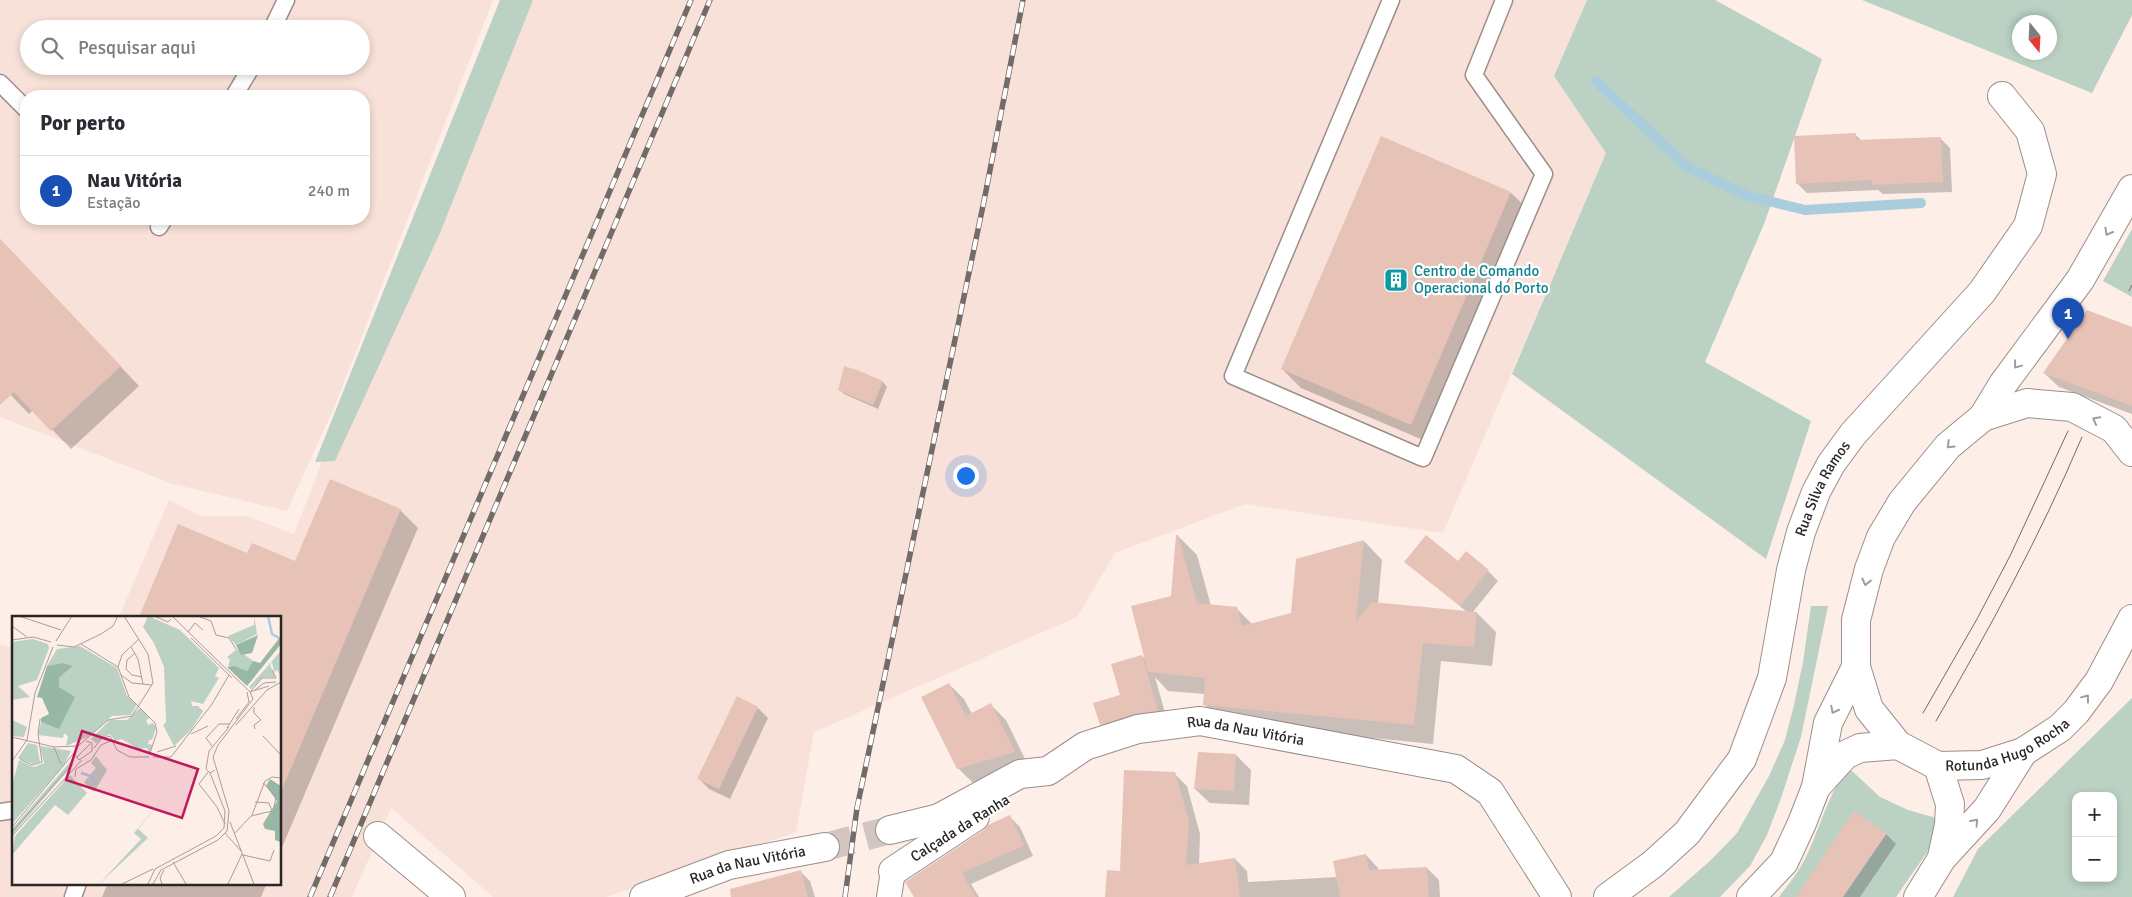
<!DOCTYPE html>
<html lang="pt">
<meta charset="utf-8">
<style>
:root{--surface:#fff;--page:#f7f7f7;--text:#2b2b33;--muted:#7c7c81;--line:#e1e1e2;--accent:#b45309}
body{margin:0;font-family:Signika,sans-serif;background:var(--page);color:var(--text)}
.controls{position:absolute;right:15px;bottom:15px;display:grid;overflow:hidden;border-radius:10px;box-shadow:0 2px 8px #0003}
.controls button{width:45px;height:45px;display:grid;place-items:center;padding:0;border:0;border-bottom:1px solid var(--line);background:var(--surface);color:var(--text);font:25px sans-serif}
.compass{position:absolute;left:2012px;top:15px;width:45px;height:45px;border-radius:50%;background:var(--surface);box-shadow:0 2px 8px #0003;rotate:162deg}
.you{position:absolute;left:965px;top:475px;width:18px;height:18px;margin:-12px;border:4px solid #fff;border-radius:50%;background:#1a73e8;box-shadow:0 0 0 8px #1a73e833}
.badge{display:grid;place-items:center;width:32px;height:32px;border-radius:50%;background:var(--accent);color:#fff;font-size:16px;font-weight:700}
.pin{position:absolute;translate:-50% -41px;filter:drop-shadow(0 1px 2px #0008)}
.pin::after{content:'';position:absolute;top:26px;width:18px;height:15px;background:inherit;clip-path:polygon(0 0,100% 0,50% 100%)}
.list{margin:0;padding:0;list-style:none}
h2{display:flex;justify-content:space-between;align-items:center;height:65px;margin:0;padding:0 20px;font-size:21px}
h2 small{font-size:16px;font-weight:400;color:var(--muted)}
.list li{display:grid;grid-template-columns:32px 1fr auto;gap:15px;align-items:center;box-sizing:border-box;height:70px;padding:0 20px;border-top:1px solid var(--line)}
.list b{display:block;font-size:19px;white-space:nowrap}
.list p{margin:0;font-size:16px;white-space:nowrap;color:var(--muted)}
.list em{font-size:16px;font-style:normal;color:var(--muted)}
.icon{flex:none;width:28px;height:28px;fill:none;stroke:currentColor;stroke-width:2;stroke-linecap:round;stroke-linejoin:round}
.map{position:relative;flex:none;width:2132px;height:897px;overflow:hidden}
.search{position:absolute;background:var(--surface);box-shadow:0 2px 8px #0003;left:20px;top:20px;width:350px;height:55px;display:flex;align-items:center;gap:12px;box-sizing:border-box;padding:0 18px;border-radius:28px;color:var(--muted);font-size:19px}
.panel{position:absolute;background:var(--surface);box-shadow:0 2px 8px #0003;left:20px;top:90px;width:350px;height:135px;border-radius:20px}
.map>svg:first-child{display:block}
.built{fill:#f8e1d8;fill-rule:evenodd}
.green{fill:#bbd1c4;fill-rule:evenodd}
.shadow{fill:#0003}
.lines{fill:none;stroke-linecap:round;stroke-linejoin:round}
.stream{stroke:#a9cddd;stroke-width:10}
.building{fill:#e6c3b6}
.minor-tunnel{stroke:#d3c6c1;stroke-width:28;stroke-dasharray:28 14;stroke-linecap:butt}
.service-casing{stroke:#9c8e8a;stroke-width:19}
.pedestrian-casing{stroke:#9c8e8a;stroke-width:26}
.minor-casing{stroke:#9c8e8a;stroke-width:30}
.service{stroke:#fff;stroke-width:16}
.pedestrian{stroke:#fff;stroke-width:24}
.minor{stroke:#fff;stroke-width:28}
.tram{stroke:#746b67;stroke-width:1}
.rail-casing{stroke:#746b67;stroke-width:5.5}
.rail{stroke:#fff;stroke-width:4;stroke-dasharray:11;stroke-linecap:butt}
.oneway{stroke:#a09d9c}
.labels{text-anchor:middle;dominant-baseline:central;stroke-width:4.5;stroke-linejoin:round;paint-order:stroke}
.culture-label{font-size:15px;fill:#0d838f;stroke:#fff;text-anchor:start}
.street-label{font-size:15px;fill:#2b2523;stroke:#fff}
.inset-river{fill:none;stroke:#a9cddd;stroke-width:2.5}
.inset-road{fill:none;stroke:#a99e99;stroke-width:1}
.view{fill:#c2185b;fill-opacity:0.15;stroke:#c2185b;stroke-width:2.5}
.inset-edge{fill:none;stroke:#2b2523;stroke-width:2.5}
</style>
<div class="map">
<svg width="2132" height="897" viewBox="0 0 2132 897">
<rect width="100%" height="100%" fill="#fdeee8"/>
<!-- built -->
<path class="built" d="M0,0H493L333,410L287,511L173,484L0,417ZM29,29H361V66H29ZM26,96H364V219H26Z
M501,0H1587L1554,76L1606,153L1443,533L1245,504L1115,553L1077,617L814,732L796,832L606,897H493L391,808L352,897H0V644L14,648V883H280V617H119L169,500L201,516H247L294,534Z"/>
<!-- green -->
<path class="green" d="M500,0H533L440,233L335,461L315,462Z
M1587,0H1715L1822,59L1764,224L1705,362L1811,421L1766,559L1512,374L1606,153L1554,76Z
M1862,0H2132V15L2092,93ZM2050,22V52H2020V22Z
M2132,229V297L2103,281Z
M1811,606H1828L1801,737L1780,801L1767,835L1750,866L1720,897H1669L1711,860L1737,833L1769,776L1785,740L1794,705L1803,662Z
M2132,698V897H1953L1978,849ZM2076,796H2113V878H2076Z
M1846,770H1851L1880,797L1908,810L1940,819L1934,842L1896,897H1779C1789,884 1800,870 1807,855C1820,827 1828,796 1846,770Z"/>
<!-- shadow -->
<path class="shadow" d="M1855,134L1862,141L1940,138L1950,148L1952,192L1883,194L1878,190L1807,193L1797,183Z
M1382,138L1511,193L1530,211L1430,443L1301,388L1282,369Z
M0,239L139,386L71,449L33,410L29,414L0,384Z
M2132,328V414L2059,387L2044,373Z
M857,371L883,382L887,387L878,409L844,394L839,389Z
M400,510L418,528L280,852V617H140L248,555L295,563Z
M1178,536L1197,555L1211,606L1236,608L1253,625L1292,614L1364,541L1382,560L1378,604L1467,612L1406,562L1459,563L1488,571L1498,581L1472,613H1477L1496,632L1492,666L1441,661L1433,744L1223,723L1204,704L1205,694L1168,691L1155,677L1167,720L1111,734L1101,724L1121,696L1142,656L1147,661L1172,597Z
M949,684L964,699L972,714L991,705L1006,720L1029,767L973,783L958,768Z
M758,708L768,718L730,799L709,789L699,779Z
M1236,755L1251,770L1249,805L1210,803L1195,789Z
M1175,774L1187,786L1200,834L1199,864L1235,859L1247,871L1248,882L1337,877L1366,855L1378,868V871L1427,868L1439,880L1440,897H1106Z
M1010,817L1020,827L1033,856L971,884L979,897H916Z
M1886,834L1896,844L1860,897H1798Z
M800,871L810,881L815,897H757Z
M108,883H267L261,897H102Z"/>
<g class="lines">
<!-- stream -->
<path class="stream" d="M1596,81L1687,167L1748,196L1805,210L1921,203"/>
</g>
<!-- building -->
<path class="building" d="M1856,133V140L1941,137L1943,182L1872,185V180L1796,184L1794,136Z
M1381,136L1511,192L1411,425L1281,369Z
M0,239L121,366L51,431L14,392L0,405Z
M2087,310L2132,327V406L2043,373Z
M844,366L857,370L883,381L873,405L838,390Z
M330,479L401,509L280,794V617H139L178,524L247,553L252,543L295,561Z
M1176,535H1178L1197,603L1237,607L1242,626L1291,613L1296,559L1364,540L1356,621L1372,602L1477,612L1474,647L1423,643L1414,725L1203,705L1205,678L1148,672L1131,606L1171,596Z
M1426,535L1458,561L1466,551L1489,570L1460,606L1404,562Z
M1142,655L1158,711L1133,714L1100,725L1093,703L1120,695L1111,664Z
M949,683L966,716L991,703L1015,752L957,769L921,697Z
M737,696L758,707L719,789L697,779Z
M1198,752L1236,754L1234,791L1194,789Z
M1124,770L1175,772L1189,821L1186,865L1235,858L1240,897H1105L1107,870L1120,871Z
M1854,811L1887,833L1843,897H1796Z
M1010,815L1024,846L962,873L976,897H914L905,882L984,830L988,825Z
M1366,854L1369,870L1427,867L1429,897H1340L1333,861Z
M801,870L808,897H731L730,889Z"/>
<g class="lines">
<!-- minor-tunnel -->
<path class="minor-tunnel" d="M825,847L890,830"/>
<!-- service casing -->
<g class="service-casing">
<path id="service" d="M1391,0L1233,376L1423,458L1544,174L1474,75L1504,0
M272,29L286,0
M0,83L26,109
M234,96L252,66
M159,227L164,219
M0,812L14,810
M73,897L78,883"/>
</g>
<!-- pedestrian casing -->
<g class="pedestrian-casing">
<path id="pedestrian" d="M889,897L893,871"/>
</g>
<!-- minor casing -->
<g class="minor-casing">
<g id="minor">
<path d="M1983,417L2003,384L2080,280L2132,189"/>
<path id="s1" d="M2132,452L2114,429L2072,407L2027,403L1983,417L1948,446L1902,502L1881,537L1869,569L1856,620V667L1869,709L1898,745L1938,766L1982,765L2023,752L2060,728L2076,712L2099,681L2132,619"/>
<path d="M1938,766L1950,804L1949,825L1942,857"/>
<path d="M1816,787L1845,755L1860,748L1898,745"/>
<path id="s2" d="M890,830L939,818L1020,774L1048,771L1085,746L1138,729L1200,721L1456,769L1490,792L1557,897"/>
<path d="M378,836L451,897"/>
<path d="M893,871L975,817"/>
<path id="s3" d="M644,897L729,865L825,847"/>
<path id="s4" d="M1608,897L1653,864L1687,833L1742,759L1772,678L1791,570L1801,532L1816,492L1831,464L1853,434L1982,292L2028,226L2042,174L2030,131L2002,96"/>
<path d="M1751,897L1784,862L1802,823L1816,787L1828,723L1856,667"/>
<path d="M1918,897L1942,858L1987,809L2023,752"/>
</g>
</g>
<!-- service -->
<use href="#service" class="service"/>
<!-- pedestrian -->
<use href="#pedestrian" class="pedestrian"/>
<!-- minor -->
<use href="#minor" class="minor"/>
<!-- tram -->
<path class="tram" d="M2129,291L2132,285
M1923,713L1977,619L2010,556L2068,431
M1936,721C1990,628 2040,536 2082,437"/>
<!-- rail casing -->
<g class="rail-casing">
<path id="rail" d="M310,897L691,0
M330,897L710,0
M845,897L857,808L984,201L1023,0"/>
</g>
<!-- rail -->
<use href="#rail" class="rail"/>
</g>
<!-- one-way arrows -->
<defs><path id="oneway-chevron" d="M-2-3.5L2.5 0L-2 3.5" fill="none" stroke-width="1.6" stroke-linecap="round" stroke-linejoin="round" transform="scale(1.25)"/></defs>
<g class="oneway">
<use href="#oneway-chevron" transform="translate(2108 232) rotate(120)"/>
<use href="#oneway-chevron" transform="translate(2017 365) rotate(127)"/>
<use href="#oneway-chevron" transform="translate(2096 420) rotate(-152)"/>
<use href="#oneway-chevron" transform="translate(1950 445) rotate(136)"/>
<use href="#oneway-chevron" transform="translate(1866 582) rotate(104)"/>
<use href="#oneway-chevron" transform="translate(2086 698) rotate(-53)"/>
<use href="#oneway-chevron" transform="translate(1834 710) rotate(117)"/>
<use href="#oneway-chevron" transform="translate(1975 822) rotate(-48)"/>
</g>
<!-- icons -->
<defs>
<g id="building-square" transform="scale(1.25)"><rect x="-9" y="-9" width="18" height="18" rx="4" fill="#0f9aa8" stroke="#fff"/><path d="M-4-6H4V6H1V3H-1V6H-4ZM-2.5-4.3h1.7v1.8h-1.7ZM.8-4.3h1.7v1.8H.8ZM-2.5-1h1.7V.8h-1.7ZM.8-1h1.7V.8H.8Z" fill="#fff"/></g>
</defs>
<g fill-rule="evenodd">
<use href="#building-square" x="1396" y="280"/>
</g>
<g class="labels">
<!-- culture labels -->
<g class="culture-label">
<text x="1414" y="271">Centro de Comando<tspan x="1414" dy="17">Operacional do Porto</tspan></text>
</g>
<!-- street labels -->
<g class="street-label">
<text stroke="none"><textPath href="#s4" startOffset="478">Rua Silva Ramos</textPath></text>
<text stroke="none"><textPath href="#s2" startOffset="380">Rua da Nau Vitória</textPath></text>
<text stroke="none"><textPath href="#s1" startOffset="670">Rotunda Hugo Rocha</textPath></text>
<text transform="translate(960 828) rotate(-32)">Calçada da Ranha</text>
<text stroke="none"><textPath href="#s3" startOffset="109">Rua da Nau Vitória</textPath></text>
</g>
</g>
<!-- overview -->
<g transform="translate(12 616)">
<rect width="269" height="269" fill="#fdeee8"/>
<path d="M136,0L168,14L207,52L203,60L207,62L191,88L179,85L180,90H186L191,95L179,114L162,130L151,109L154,106L152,51L142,27L131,11ZM242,0L245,18L224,29L216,20L242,9ZM21,23L36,28L37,32L25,64L6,70L18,81L0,84V26ZM68,30L105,52L115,80L125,88L119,99L100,100L78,120L54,130L56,120L52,117L51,122L26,119L29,106L47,112V62L60,51L50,47L35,50L45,33ZM225,33L241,45L235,55L216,50L218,44L215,41ZM269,35V60L265,54L262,56L260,46L258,49L263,61H251L239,73L237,71ZM128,92L138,102L134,104L136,109L141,107L144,112L140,124H137L136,128L141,129L137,138L135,132L127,133L109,123L103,125L98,118L84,127L79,123L98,104H115ZM0,104L15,111L12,121L0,120ZM16,127L25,129L28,146L21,148L6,142ZM28,130L59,135L52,149L0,208V169L7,144L22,151L32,147ZM84,140L95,154L82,176L72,166L84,152L79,147ZM58,146L61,149L0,219V213ZM58,159L75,177L56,199L43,189L0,239L3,220ZM161,171L126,213L136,222L87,268L129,223L122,217Z" fill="#bbd1c4"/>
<path d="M246,19L240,37L229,39L224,29ZM269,20V28L235,70L215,51L222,50L235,55L241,45L248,47ZM50,47L61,50L47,62V71L63,81L47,113L29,106V102L37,98L30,82L25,81L35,50ZM258,163L269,170V241L268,226L263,224V215L253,213L251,208L265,185L254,170Z" fill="#97b8a5"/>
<path class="inset-river" d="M256,0L260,18L267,22M69,157L79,160L85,169"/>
<path class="inset-road" d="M7,0L49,14M142,0L156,6L159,3M186,0L199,5L204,19L217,22L224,33M0,10L15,21M176,16L183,7L191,14M179,22L220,62M0,24L21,21L39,26M44,25L60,0M69,28L106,51L117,81L143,107L145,116L138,137M45,29L62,31L89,18L101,10L106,0M119,31L126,43L131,68M123,37L115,44L114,53L120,59L130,61M106,51L110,39L127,23M109,59L120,67L140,69M243,74L252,67L264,66M239,75L250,62H264L260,54M238,76L257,70M242,91V97L249,104L242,109L243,113M224,103L237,86L235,76M224,109L255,74L269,66M215,112L227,93M179,118L196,110M251,120L269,139M0,121L42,131L65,130M74,125L80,127V135L67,144L62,138L66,130L96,104L120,100L141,67L136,38L112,0M200,130L194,122L207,108H217M42,131L49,148M82,132L89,123L98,120L105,134L118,141H137M145,136L164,130M65,141L78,128M141,141H159M159,141L200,88L217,59M8,143L20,149L30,146L26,118L28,103M0,145L15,124L23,77L41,31M203,154L198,157L194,153L197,135L217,111M196,156L187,168L205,191L213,208M63,161L64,153L79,144L89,129L101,124M251,167L264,180L262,192M240,199L253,165L260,161L269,162M218,206L242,268M0,211L62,137M0,216L60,148M213,217L229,235M222,218L239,200L260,195L257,187L243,186M0,220L70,144M231,239L258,245L262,234M161,246L174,268M110,268L141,253M136,268L143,253L204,220L212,212L213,195L198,157M141,268L149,254L206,224L215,215L217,195L201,141L206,129L241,83L238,76L160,0M150,268L148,262L152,254M216,268L230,238"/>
<path class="view" d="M70,115L186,153L170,202L54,164Z"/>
<rect width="269" height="269" class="inset-edge"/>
</g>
</svg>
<div class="controls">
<button>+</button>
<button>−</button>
</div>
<svg class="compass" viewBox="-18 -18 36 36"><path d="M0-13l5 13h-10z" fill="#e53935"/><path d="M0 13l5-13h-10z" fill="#7c7c81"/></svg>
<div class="you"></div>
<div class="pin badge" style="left:2068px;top:339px;background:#1a4fb4">1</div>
<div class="search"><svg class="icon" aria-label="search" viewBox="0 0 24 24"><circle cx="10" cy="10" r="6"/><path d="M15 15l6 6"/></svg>Pesquisar aqui</div>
<section class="panel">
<h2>Por perto<small></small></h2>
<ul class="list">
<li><span class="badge" style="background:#1a4fb4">1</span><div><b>Nau Vitória</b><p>Estação</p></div><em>240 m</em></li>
</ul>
</section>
</div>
